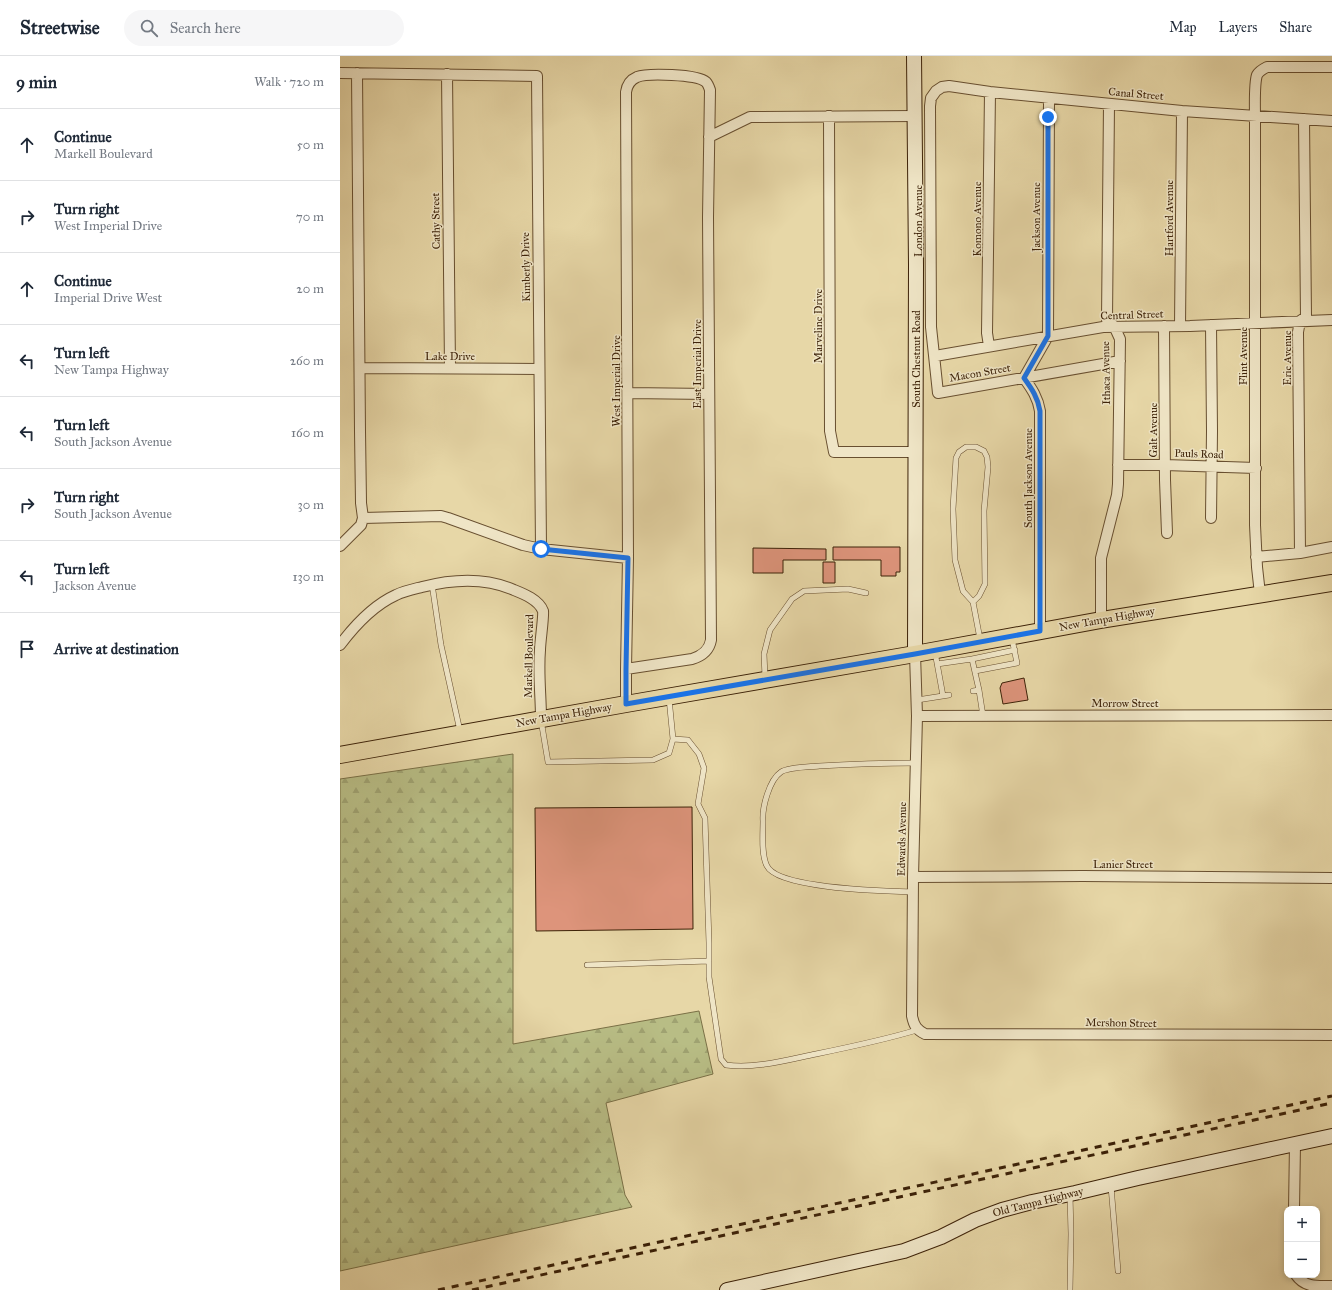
<!DOCTYPE html>
<meta charset="utf-8">
<style>
:root{--surface:#fff;--page:#f6f6f7;--text:#1f2937;--muted:#747a83;--line:#e0e1e3}
body{margin:0;font-family:"IM FELL Great Primer",serif;background:var(--page);color:var(--text)}
.controls{position:absolute;right:12px;bottom:12px;display:grid;overflow:hidden;border-radius:8px;box-shadow:0 2px 6px #0003}
.controls button{width:36px;height:36px;display:grid;place-items:center;padding:0;border:0;border-bottom:1px solid var(--line);background:var(--surface);color:var(--text);font:20px sans-serif}
.stop{position:absolute;width:12px;height:12px;margin:-9px;border:3px solid #1a73e8;border-radius:50%;background:#fff}
.stop.end{background:#1a73e8;border-color:#fff;box-shadow:0 1px 4px #0008}
.list{margin:0;padding:0;list-style:none}
h2{display:flex;justify-content:space-between;align-items:center;height:52px;margin:0;padding:0 16px;font-size:17px}
h2 small{font-size:13px;font-weight:400;color:var(--muted)}
.list li{display:grid;grid-template-columns:26px 1fr auto;gap:12px;align-items:center;box-sizing:border-box;height:72px;padding:0 16px;border-top:1px solid var(--line)}
.list b{display:block;font-size:15px;white-space:nowrap}
.list p{margin:0;font-size:13px;white-space:nowrap;color:var(--muted)}
.list em{font-size:13px;font-style:normal;color:var(--muted)}
.icon{flex:none;width:22px;height:22px;fill:none;stroke:currentColor;stroke-width:2;stroke-linecap:round;stroke-linejoin:round}
.map{position:relative;flex:none;width:992px;height:1234px;overflow:hidden}
header{display:flex;align-items:center;gap:24px;box-sizing:border-box;height:56px;padding:0 20px;background:var(--surface);border-bottom:1px solid var(--line)}
header strong{font-size:19px}
nav{display:flex;gap:22px;margin-inline-start:auto;font-size:14px}
.search{width:280px;height:36px;background:var(--page);display:flex;align-items:center;gap:10px;box-sizing:border-box;padding:0 14px;border-radius:22px;color:var(--muted);font-size:15px}
main{display:flex}
aside{flex:1;background:var(--surface)}
.map>svg:first-child{display:block}
.forest{fill:url(#forest-firs);stroke:#7a7046}
.building{fill:#dd947b;stroke:#3d2208}
.lines{fill:none;stroke-linecap:round;stroke-linejoin:round}
.lane-casing{stroke:#684f30;stroke-width:6}
.street-casing{stroke:#684f30;stroke-width:12}
.secondary-casing{stroke:#3d2208;stroke-width:16}
.primary-casing{stroke:#3d2208;stroke-width:18}
.lane{stroke:#efe5c6;stroke-width:5}
.street{stroke:#efe5c6;stroke-width:10}
.secondary{stroke:#efe5c6;stroke-width:14}
.primary{stroke:#e7d7a7;stroke-width:16}
.rail{stroke:#3d2208;stroke-width:3;stroke-dasharray:7 7;stroke-linecap:butt}
.route{stroke:#1a73e8;stroke-width:5}
.labels{text-anchor:middle;dominant-baseline:central;stroke-width:3;stroke-linejoin:round;paint-order:stroke}
.street-label{font-size:11px;fill:#3d2208;stroke:#efe5c6}
</style>
<header>
<strong>Streetwise</strong>
<div class="search"><svg class="icon" aria-label="search" viewBox="0 0 24 24"><circle cx="10" cy="10" r="6"/><path d="M15 15l6 6"/></svg>Search here</div>
<nav><a>Map</a><a>Layers</a><a>Share</a></nav>
</header>
<main>
<aside>
<h2>9 min<small>Walk · 720 m</small></h2>
<ul class="list">
<li><svg class="icon" aria-label="ahead" viewBox="0 0 24 24"><path d="M12 20V5M6 11l6-6 6 6"/></svg><div><b>Continue</b><p>Markell Boulevard</p></div><em>50 m</em></li>
<li><svg class="icon" aria-label="right" viewBox="0 0 24 24"><path d="M7 20v-9h11M14 6l5 5-5 5"/></svg><div><b>Turn right</b><p>West Imperial Drive</p></div><em>70 m</em></li>
<li><svg class="icon" aria-label="ahead" viewBox="0 0 24 24"><path d="M12 20V5M6 11l6-6 6 6"/></svg><div><b>Continue</b><p>Imperial Drive West</p></div><em>20 m</em></li>
<li><svg class="icon" aria-label="left" viewBox="0 0 24 24"><path d="M17 20v-9H6M10 6l-5 5 5 5"/></svg><div><b>Turn left</b><p>New Tampa Highway</p></div><em>260 m</em></li>
<li><svg class="icon" aria-label="left" viewBox="0 0 24 24"><path d="M17 20v-9H6M10 6l-5 5 5 5"/></svg><div><b>Turn left</b><p>South Jackson Avenue</p></div><em>160 m</em></li>
<li><svg class="icon" aria-label="right" viewBox="0 0 24 24"><path d="M7 20v-9h11M14 6l5 5-5 5"/></svg><div><b>Turn right</b><p>South Jackson Avenue</p></div><em>30 m</em></li>
<li><svg class="icon" aria-label="left" viewBox="0 0 24 24"><path d="M17 20v-9H6M10 6l-5 5 5 5"/></svg><div><b>Turn left</b><p>Jackson Avenue</p></div><em>130 m</em></li>
<li><svg class="icon" aria-label="arrive" viewBox="0 0 24 24"><path d="M6 21V4h12l-3 4 3 4H6"/></svg><div><b>Arrive at destination</b></div></li>
</ul>
</aside>
<div class="map">
<svg width="992" height="1234" viewBox="0 0 992 1234">
<defs>
<pattern id="forest-firs" width="22" height="20" patternUnits="userSpaceOnUse"><rect width="22" height="20" fill="#b8bd85"/><path d="M5 1l3.5 6h-7zM16 11l3.5 6h-7z" fill="#9fa271"/></pattern>
</defs>
<rect width="100%" height="100%" fill="#e7d7a7"/>
<filter id="stains"><feTurbulence type="fractalNoise" baseFrequency=".005" numOctaves="4"/><feColorMatrix values="0 0 0 0 .2 0 0 0 0 .09 0 0 0 0 .02 0 0 0 .5 -.17"/></filter>
<radialGradient id="worn" r=".72"><stop offset=".6" stop-color="#630" stop-opacity="0"/><stop offset="1" stop-color="#630" stop-opacity=".3"/></radialGradient>
<!-- forest -->
<path class="forest" d="M173,698V988L359,955L373,1018L266,1047L285,1139L292,1151L0,1215V723Z"/>
<!-- building -->
<path class="building" d="M493,491H560V516H556V520H541V504H493Z
M413,492L486,493V504H443V517H413Z
M483,506H495V527H483Z
M684,622L688,644L663,648L660,632L662,627Z
M352,751L353,873L196,875L195,752Z"/>
<g class="lines">
<!-- lane casing -->
<g class="lane-casing">
<path id="lane" d="M92,528L101,589L120,675
M633,546L639,540L645,528L644,455L648,411L647,401L644,395L636,391H626L619,396L616,402L613,453L615,504L623,535L633,546L640,583
M595,596L603,640
M632,603L675,594
M597,608L632,603L639,634
M635,615L677,607L672,583
M425,621L424,598L430,574L452,543L464,535L508,533L526,537
M633,635L639,634L643,660
M577,644L609,639
M201,664L208,706L313,704L329,697L333,683L329,642
M333,683L348,684L359,698L364,712L358,748L365,762L369,887V921L381,1003L386,1009C415,1013 447,1004 476,998C510,991 544,984 577,974
M573,836C547,835 438,833 427,810C421,799 423,778 423,765C422,752 429,724 441,716C449,711 470,711 479,710C512,708 544,707 576,707
M247,909L369,905
M771,1130L778,1215
M730,1234L731,1178L730,1139"/>
</g>
<!-- street casing -->
<g class="street-casing">
<path id="street" d="M0,17L197,20L201,493
M107,18L110,312
M489,60L490,375L494,396H576
M369,81L410,61L575,60
M824,270L825,424L827,477
M840,270L842,55
M649,290L647,277L650,36
M595,300L763,271L850,270L992,264
M780,305L598,337L591,271L590,50L591,42L596,35L602,31L609,30L650,36L842,55L992,65
M20,312L199,313
M288,337L369,338
M778,409H825L916,412
M23,462L101,460L108,462L183,489L201,493L288,502
M871,462L872,375L871,269
M0,490L21,469L23,462L21,447L20,375L17,17
M960,497L958,276L960,265L966,261L964,63
M916,501L960,497L992,491
M920,538L917,511L915,469V61C915,51 914,28 917,19C919,15 923,13 927,11H992
M761,564V502L777,439L778,428L780,283L774,270L767,264L769,48
M700,575V355C698,342 692,333 684,322L708,280L709,42
M0,589C15,569 34,549 56,539C64,535 74,533 82,531C113,523 145,521 174,534C184,538 199,544 203,555C204,560 200,586 200,594C198,617 201,640 201,663
M575,598L577,660L573,821L572,960C574,970 577,974 585,978L992,979
M286,613L352,603C362,600 369,595 371,584L368,161L370,34C369,31 368,28 366,26C357,18 307,17 297,21C290,24 287,29 286,36L288,502L286,613V648
M577,660L992,659
M573,821L743,820L992,822
M954,1153L955,1088
M956,1219C965,1232 978,1230 992,1230"/>
</g>
<!-- secondary casing -->
<g class="secondary-casing">
<path id="secondary" d="M574,0L576,209L575,598
M387,1234L564,1195L601,1181L635,1164L662,1154L692,1146L735,1137L798,1122L992,1080"/>
</g>
<!-- primary casing -->
<g class="primary-casing">
<path id="primary" d="M0,699L286,648L575,598L761,564L992,527"/>
</g>
<!-- lane -->
<use href="#lane" class="lane"/>
<!-- street -->
<use href="#street" class="street"/>
<!-- secondary -->
<use href="#secondary" class="secondary"/>
<!-- primary -->
<use href="#primary" class="primary"/>
<!-- rail -->
<path class="rail" d="M98,1234L992,1040
M132,1234L992,1047"/>
</g>
<g class="lines">
<!-- route -->
<path class="route" d="M201,493L288,502L286,613V648L575,598L700,575V355C698,342 692,333 684,322L708,280V61"/>
</g>
<g class="labels">
<!-- street labels -->
<g class="street-label">
<text transform="translate(796 38) rotate(5)">Canal Street</text>
<text transform="translate(696 161) rotate(-90)">Jackson Avenue</text>
<text transform="translate(829 162) rotate(-90)">Hartford Avenue</text>
<text transform="translate(637 163) rotate(-90)">Komono Avenue</text>
<text transform="translate(96 165) rotate(-91)">Cathy Street</text>
<text transform="translate(578 165) rotate(-90)">London Avenue</text>
<text transform="translate(186 211) rotate(-91)">Kimberly Drive</text>
<text transform="translate(792 259) rotate(-2)">Central Street</text>
<text transform="translate(478 270) rotate(-90)">Marveline Drive</text>
<text x="110" y="300">Lake Drive</text>
<text transform="translate(903 300) rotate(-90)">Flint Avenue</text>
<text transform="translate(947 302) rotate(-90)">Erie Avenue</text>
<text transform="translate(576 303) rotate(-90)">South Chestnut Road</text>
<text transform="translate(357 308) rotate(-90)">East Imperial Drive</text>
<text transform="translate(640 317) rotate(-10)">Macon Street</text>
<text transform="translate(766 317) rotate(-91)">Ithaca Avenue</text>
<text transform="translate(276 325) rotate(-90)">West Imperial Drive</text>
<text transform="translate(813 374) rotate(-90)">Galt Avenue</text>
<text transform="translate(859 398) rotate(2)">Pauls Road</text>
<text transform="translate(688 422) rotate(-90)">South Jackson Avenue</text>
<text transform="translate(767 563) rotate(-10)">New Tampa Highway</text>
<text transform="translate(189 600) rotate(-89)">Markell Boulevard</text>
<text x="785" y="647">Morrow Street</text>
<text transform="translate(224 659) rotate(-10)">New Tampa Highway</text>
<text transform="translate(562 783) rotate(-89)">Edwards Avenue</text>
<text x="783" y="808">Lanier Street</text>
<text transform="translate(781 967) rotate(1)">Mershon Street</text>
<text transform="translate(698 1146) rotate(-14)">Old Tampa Highway</text>
</g>
</g>
<rect width="100%" height="100%" filter="url(#stains)"/>
<rect width="100%" height="100%" fill="url(#worn)"/>
</svg>
<div class="controls">
<button>+</button>
<button>−</button>
</div>
<div class="stop" style="left:201px;top:493px"></div>
<div class="stop end" style="left:708px;top:61px"></div>
</div>
</main>
